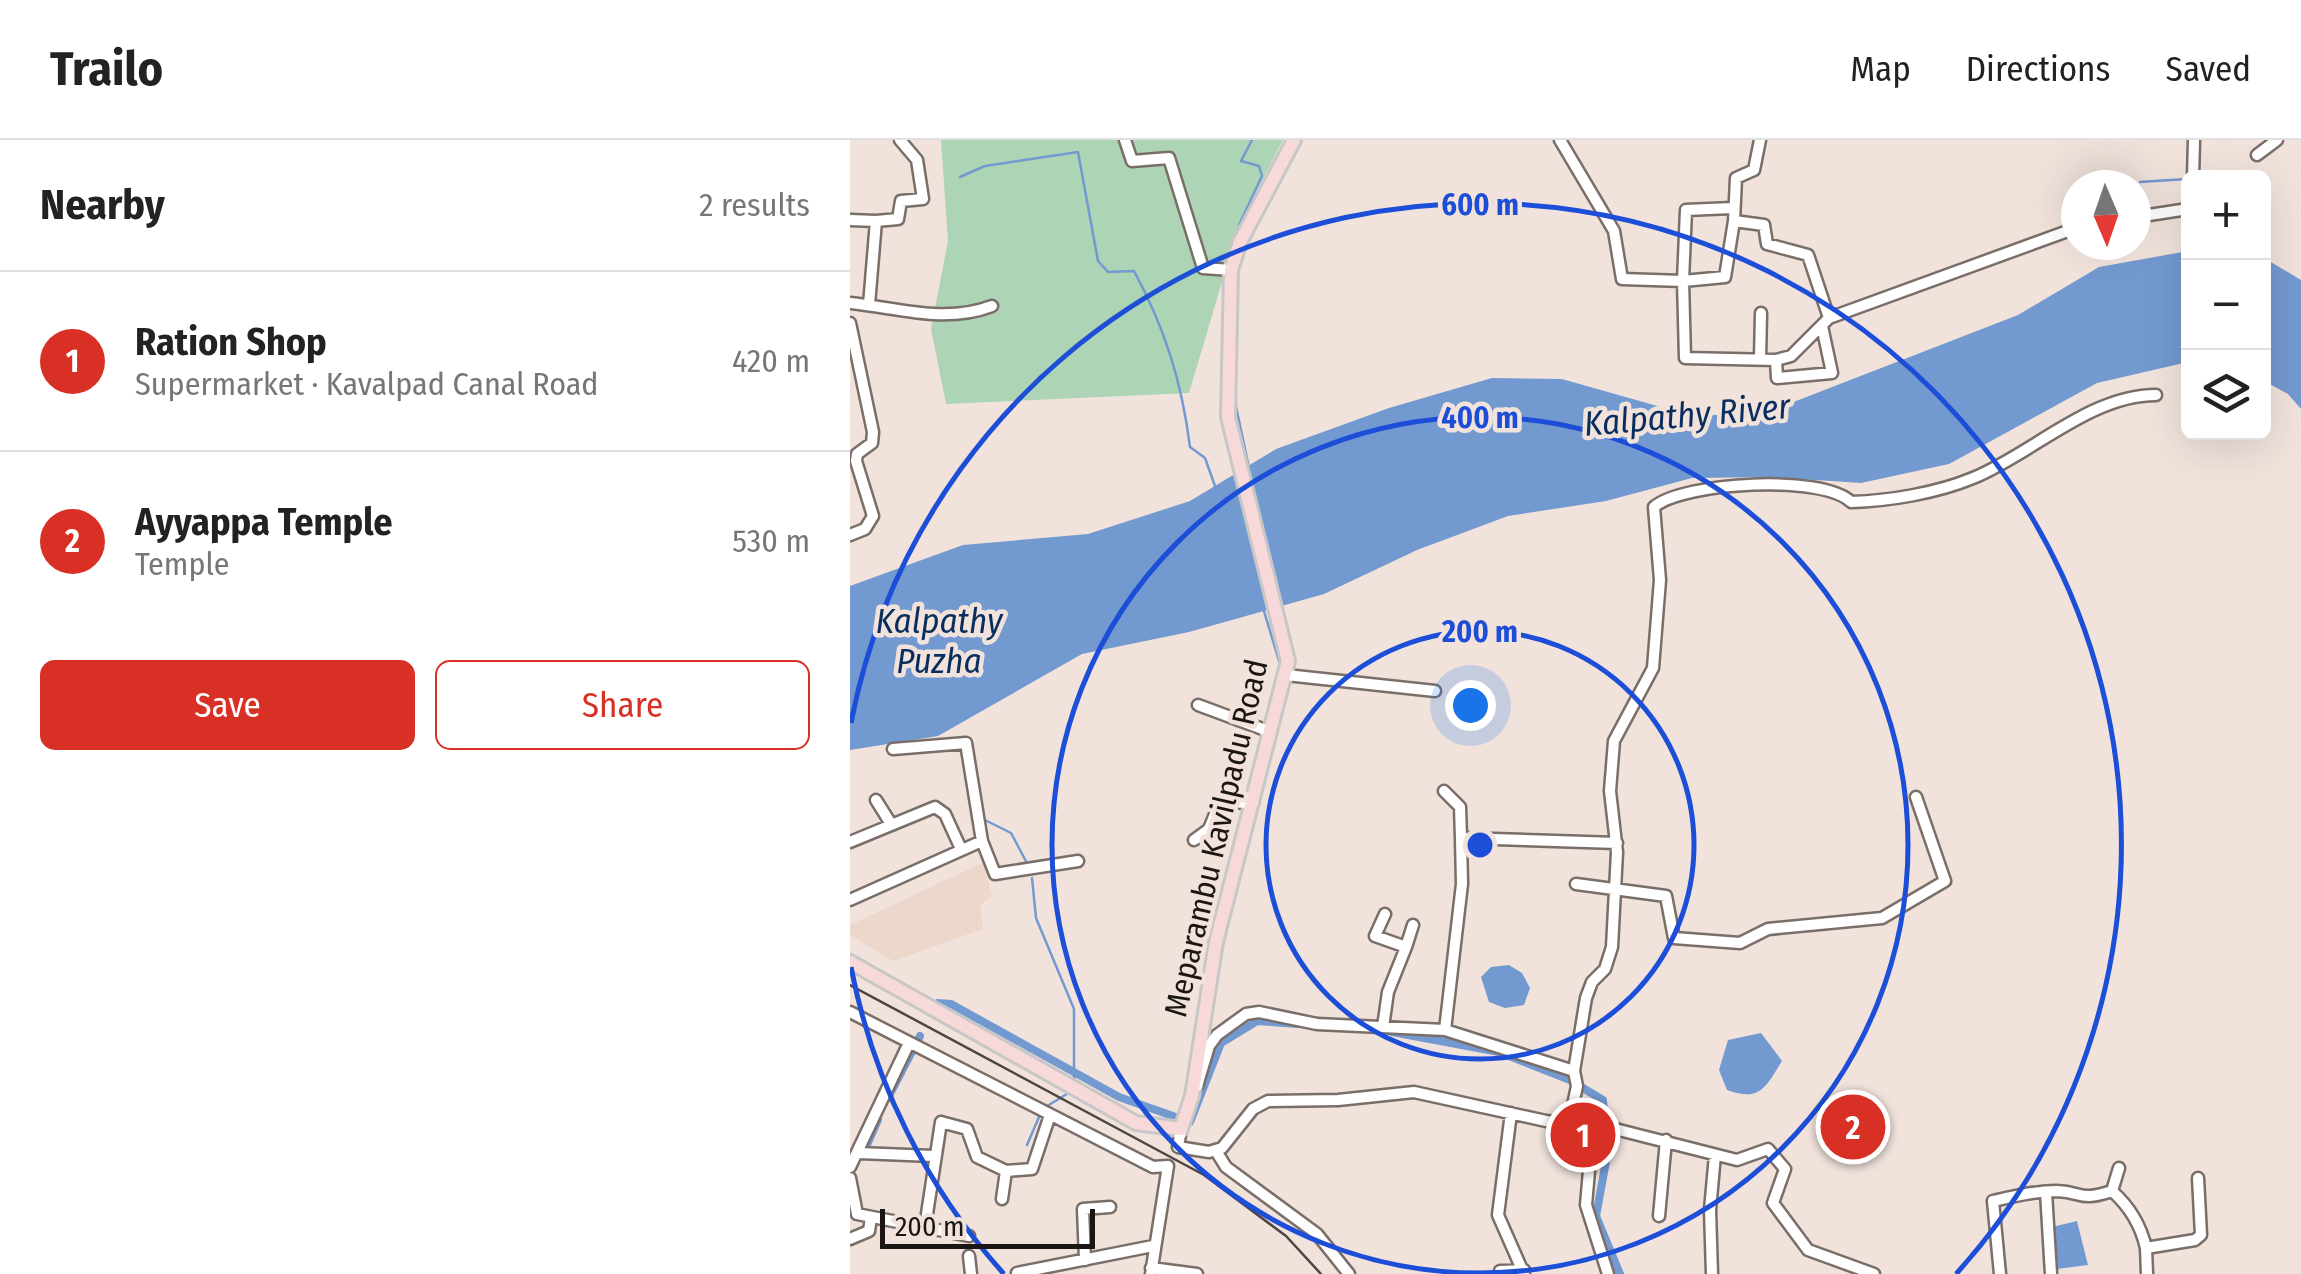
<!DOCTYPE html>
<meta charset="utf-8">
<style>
:root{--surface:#fff;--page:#f6f6f6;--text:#222;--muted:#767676;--line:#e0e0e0;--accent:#d93025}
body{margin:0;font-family:"Fira Sans Condensed",sans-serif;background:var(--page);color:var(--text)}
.controls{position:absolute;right:30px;top:30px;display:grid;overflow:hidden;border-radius:15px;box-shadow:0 10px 40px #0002}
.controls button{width:90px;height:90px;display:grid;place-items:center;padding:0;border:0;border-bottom:2px solid var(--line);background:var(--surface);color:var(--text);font:50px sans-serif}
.compass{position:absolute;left:1211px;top:30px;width:90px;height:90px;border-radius:50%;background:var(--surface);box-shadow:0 10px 40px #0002;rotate:178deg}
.scale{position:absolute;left:30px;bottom:25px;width:215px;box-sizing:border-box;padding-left:10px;border:5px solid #1b1614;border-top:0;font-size:28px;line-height:35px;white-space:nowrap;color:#1b1614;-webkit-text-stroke:8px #f1e3dc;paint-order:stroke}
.you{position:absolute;left:620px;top:565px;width:35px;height:35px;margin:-25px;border:8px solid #fff;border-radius:50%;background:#1a73e8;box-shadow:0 0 0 15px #1a73e833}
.badge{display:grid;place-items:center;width:65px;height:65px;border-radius:50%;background:var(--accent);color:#fff;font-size:32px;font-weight:700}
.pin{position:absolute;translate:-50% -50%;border:5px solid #fff;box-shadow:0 2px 10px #0006}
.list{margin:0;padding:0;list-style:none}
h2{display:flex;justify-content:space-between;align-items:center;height:130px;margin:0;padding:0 40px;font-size:42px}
h2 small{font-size:32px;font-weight:400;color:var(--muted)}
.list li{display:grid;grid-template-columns:65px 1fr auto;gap:30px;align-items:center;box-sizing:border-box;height:180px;padding:0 40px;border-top:2px solid var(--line)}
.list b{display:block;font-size:38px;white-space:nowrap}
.list p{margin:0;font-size:32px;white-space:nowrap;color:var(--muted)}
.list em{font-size:32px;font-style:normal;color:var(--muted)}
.actions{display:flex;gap:20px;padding:30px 40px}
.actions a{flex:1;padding:22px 0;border:2px solid var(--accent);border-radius:15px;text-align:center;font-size:35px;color:var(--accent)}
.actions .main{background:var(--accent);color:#fff}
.icon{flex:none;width:55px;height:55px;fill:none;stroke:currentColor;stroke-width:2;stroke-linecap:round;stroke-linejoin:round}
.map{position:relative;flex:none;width:1451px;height:1134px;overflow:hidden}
header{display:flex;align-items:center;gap:60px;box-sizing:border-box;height:140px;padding:0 50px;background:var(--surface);border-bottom:2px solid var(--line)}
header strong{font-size:48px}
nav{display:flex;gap:55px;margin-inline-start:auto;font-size:35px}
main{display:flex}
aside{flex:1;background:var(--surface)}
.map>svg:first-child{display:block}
.industrial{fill:#edd7cb}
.green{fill:#acd4b5}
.water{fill:#7399d1}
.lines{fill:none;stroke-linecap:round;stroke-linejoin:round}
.stream{stroke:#7399d1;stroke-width:2.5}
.canal{stroke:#7399d1;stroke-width:8}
.minor-casing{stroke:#7a6e68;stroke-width:15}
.major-casing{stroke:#c8c7c7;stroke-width:18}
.minor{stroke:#fff;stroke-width:10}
.major{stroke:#f8d9d9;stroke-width:12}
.rail{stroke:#4c4542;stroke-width:2.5}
.ring{fill:none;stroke:#1d4ed8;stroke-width:5}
.labels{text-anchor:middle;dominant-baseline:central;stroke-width:9;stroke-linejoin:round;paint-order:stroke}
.street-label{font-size:32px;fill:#1b1614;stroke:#f1e3dc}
.water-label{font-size:35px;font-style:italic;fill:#082d5f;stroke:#f1e3dc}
.centre{fill:#1d4ed8;stroke:#f1e3dc;stroke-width:5}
.ring-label{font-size:30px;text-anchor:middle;font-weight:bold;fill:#1d4ed8;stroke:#f1e3dc;stroke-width:9;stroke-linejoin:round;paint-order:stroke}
</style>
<header>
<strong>Trailo</strong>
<nav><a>Map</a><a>Directions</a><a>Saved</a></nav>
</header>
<main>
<aside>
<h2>Nearby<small>2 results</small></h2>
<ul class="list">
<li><span class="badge">1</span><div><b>Ration Shop</b><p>Supermarket · Kavalpad Canal Road</p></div><em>420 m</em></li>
<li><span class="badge">2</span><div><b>Ayyappa Temple</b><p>Temple</p></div><em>530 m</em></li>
</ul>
<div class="actions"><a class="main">Save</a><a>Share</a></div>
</aside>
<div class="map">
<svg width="1451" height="1134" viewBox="0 0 1451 1134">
<rect width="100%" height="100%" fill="#f1e3dc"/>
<!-- industrial -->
<path class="industrial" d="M134,722L142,756L130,765L133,789L43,821L0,795V785Z"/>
<!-- green -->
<path class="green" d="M91,0H433L389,85L339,253L96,264L81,189L98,101Z"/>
<!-- water -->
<path class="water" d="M1338,111V222L1247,243L1099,324L1011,343L922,337L842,338L756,361L658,376L567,410L474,454L339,492L232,514L88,596L0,610V446L113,405L238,394L340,361L426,309L539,268L642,238L712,239L839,275H910L1168,175L1249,127Z
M1414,118L1451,140V269L1438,254L1414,241Z
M659,825L672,833L680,848L674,865L655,868L639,862L631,837L641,827Z
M911,893L932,921C915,948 910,962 877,950L869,930L878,900Z
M1227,1081L1238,1125L1207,1129L1198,1088Z"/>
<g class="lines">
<!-- stream -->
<path class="stream" d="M110,37L135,26L228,12L248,121L258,132L284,131C315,188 332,243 340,307L355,318L365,346
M1349,37L1380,38
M1290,42L1336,39
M394,85H389L412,36L409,26L391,21L402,0
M384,257L399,328
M413,468L430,524
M133,679L161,693L178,725
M182,738L186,778L224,869V945
M194,968L220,952
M177,1005L189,977"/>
<!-- canal -->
<path class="canal" d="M88,863L101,864L269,957L340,982L371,903L407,881L448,884
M542,892L649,912L720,940
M733,948L753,960L757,1016L746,1076L770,1134
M38,958L70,896
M17,1005L28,980"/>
<!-- minor casing -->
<g class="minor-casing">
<path id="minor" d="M275,0L282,21L319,18L353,128L381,130
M710,0L764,91L772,139L833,141L835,218L926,220L941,216L979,178L1226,88
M910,0L904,30L886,38L884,81L914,85L917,104L958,115L979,178
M1407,15L1427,0
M1343,38L1344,0
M882,68L836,70L833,141L875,137L884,81
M1286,77L1338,69
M0,80L26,81
M0,163C49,168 94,184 142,166
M19,165L26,81L48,79L51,61L73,59L67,20L50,0
M0,183L23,292L22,303L7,314L6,321L23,376L15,389L0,395
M910,219L911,173
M926,220L927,238L982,233L972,186
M436,535L585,551
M348,565L418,591
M43,609L116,603L132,701
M594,651L610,667L611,698L767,703
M26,660L41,684
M344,700L359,689L370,662L403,663
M0,702L85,667L95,674L111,709
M726,744L816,756L824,798L890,803L918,789L1032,778L1095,741L1066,657
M0,760L132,701L145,734L228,721
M556,807L563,785
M0,872L303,1027L318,1026L301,1134
M533,887L538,852L556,807L525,796L535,774
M595,890L612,744L611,698
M347,946L359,906L367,895L396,874L409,872L467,884L595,890L724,931L736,858L742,842L755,829L762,807L767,712L760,651L764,601L803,528L810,440L804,367C833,342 973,334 1001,362C1039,361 1087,353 1123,338C1182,314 1240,255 1306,255
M661,973L648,1075L674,1134
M719,984L727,946L724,931
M743,985L736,1065L758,1134
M331,989L328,1007L359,1012L372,1008L403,969L418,961L488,960L564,952L696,981L765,989L887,1020L918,1009L935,1029L923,1063L958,1110L1024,1134
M366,1011L376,1027L467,1094L499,1134
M9,1013L83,1016
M0,1027L58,905
M0,1038L7,1074L119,1096
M1262,1051L1269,1028
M1196,1052L1201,1134
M152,1059L156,1031L182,1029L200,975
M809,1076L816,1000
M75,1087L91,982L117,989L127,1017L156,1031
M0,1099L19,1091L21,1077
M1296,1108L1297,1134
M119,1116L121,1134
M235,1120L233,1069L260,1067
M301,1128L347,1134
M650,1131L674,1130
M167,1133L303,1106
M862,1134L860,1070L865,1015
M1150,1134L1143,1061C1165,1056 1185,1051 1207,1051C1234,1052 1228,1062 1262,1051C1279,1066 1291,1086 1296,1108L1345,1100L1351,1095L1348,1038"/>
</g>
<!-- major casing -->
<g class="major-casing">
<path id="major" d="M0,822L286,983L331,989L342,956L366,802L438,521L378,277L381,130L390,102L444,0"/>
</g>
<!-- minor -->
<use href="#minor" class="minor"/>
<!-- major -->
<use href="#major" class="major"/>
<!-- rail -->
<path class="rail" d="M0,845L354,1035L436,1096L471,1134"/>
</g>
<!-- distance rings -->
<g class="ring">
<circle cx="630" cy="705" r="214"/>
<circle cx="630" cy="705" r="428"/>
<path d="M154 1134A641 641 0 0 1 1 827M1 583A641 641 0 1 1 1106 1134"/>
</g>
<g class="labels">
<!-- street labels -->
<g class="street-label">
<text transform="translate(366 698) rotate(-77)">Meparambu Kavilpadu Road</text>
</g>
<!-- water labels -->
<g class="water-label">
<text transform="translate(837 275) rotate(-5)">Kalpathy River</text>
<text x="89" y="481">Kalpathy<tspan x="89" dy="40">Puzha</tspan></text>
</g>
</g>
<circle cx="630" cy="705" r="15" class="centre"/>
<g class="ring-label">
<text x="630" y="75">600 m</text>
<text x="630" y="288">400 m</text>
<text x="630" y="502">200 m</text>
</g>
</svg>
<div class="controls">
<button>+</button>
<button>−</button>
<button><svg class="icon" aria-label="layers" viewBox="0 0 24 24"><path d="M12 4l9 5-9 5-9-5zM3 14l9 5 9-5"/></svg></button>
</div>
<svg class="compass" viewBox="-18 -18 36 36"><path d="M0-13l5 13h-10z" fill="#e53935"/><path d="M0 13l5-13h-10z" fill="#767676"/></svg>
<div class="scale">200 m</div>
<div class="you"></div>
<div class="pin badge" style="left:733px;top:995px">1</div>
<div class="pin badge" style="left:1003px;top:987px">2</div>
</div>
</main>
